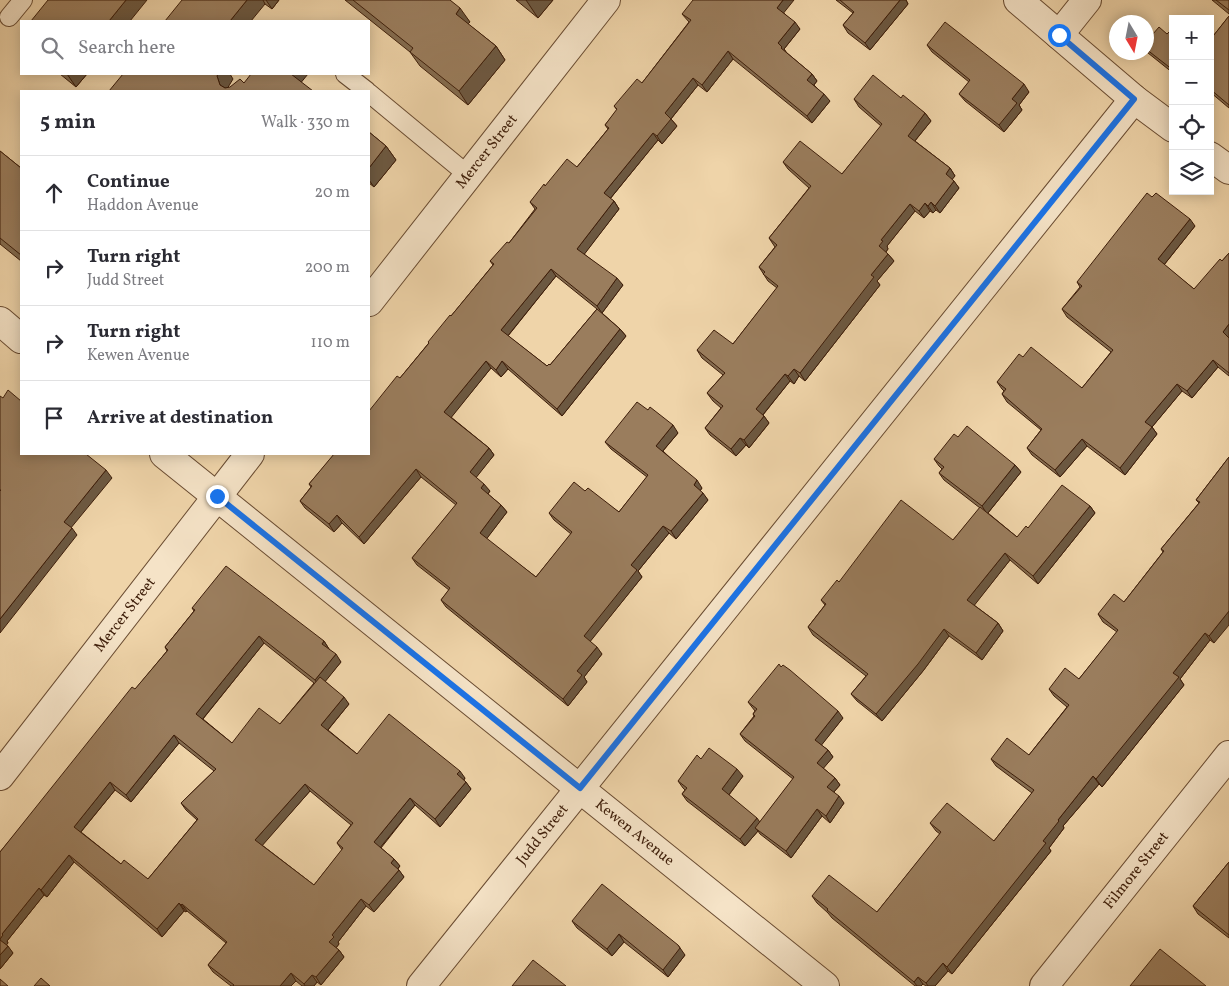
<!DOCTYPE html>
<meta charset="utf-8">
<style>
:root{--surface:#fff;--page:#f2f2f3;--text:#2b2b33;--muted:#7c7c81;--line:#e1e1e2}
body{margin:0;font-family:Vollkorn,serif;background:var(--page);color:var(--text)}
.controls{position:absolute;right:15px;top:15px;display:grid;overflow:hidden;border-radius:0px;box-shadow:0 2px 12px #0003}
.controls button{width:45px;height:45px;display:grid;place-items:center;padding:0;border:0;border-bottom:1px solid var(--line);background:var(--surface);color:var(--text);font:25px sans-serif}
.compass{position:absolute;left:1109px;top:15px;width:45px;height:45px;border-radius:50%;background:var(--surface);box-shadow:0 2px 12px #0003;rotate:170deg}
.stop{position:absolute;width:15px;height:15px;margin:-11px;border:4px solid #1a73e8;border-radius:50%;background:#fff}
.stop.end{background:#1a73e8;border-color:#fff;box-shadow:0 1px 5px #0008}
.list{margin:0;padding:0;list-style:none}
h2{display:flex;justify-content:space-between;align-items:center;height:65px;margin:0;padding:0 20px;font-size:21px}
h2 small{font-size:16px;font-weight:400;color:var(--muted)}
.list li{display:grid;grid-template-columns:32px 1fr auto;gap:15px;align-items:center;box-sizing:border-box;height:75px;padding:0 20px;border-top:1px solid var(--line)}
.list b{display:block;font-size:19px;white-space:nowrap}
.list p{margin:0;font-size:16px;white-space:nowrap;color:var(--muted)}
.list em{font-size:16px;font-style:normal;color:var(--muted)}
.icon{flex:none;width:28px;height:28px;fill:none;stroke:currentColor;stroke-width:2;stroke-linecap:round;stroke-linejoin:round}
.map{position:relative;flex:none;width:1229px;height:986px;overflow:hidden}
.search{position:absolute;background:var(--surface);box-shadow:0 2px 12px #0003;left:20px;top:20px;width:350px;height:55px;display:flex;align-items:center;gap:12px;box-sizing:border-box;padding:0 18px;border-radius:0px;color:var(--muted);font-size:19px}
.panel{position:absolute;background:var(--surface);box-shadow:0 2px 12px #0003;left:20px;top:90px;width:350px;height:365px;border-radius:0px}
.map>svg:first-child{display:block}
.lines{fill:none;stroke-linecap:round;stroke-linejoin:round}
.lane-casing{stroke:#6a4c32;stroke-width:20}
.street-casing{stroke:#6a4c32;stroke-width:30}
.lane{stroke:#f5e3c7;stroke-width:18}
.street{stroke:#f5e3c7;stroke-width:28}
.wall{fill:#846c50;stroke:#3e1e0a;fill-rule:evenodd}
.shaded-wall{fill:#6c5841;stroke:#3e1e0a}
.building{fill:#9a7d5d;stroke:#3e1e0a;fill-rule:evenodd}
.route{stroke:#1a73e8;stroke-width:6}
.labels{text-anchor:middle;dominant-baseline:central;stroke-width:4;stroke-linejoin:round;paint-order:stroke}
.street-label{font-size:15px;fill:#3e1e0a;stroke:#f5e3c7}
</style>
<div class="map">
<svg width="1229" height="986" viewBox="0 0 1229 986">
<rect width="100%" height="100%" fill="#efd4a9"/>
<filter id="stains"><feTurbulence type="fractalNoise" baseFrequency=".004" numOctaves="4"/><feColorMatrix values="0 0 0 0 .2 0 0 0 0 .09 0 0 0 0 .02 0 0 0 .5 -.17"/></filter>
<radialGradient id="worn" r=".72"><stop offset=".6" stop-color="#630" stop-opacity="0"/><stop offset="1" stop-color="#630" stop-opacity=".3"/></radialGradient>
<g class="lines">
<!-- lane casing -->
<g class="lane-casing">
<path id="lane" d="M9,17L23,0
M345,74L367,91
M369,93L468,175"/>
</g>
<!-- street casing -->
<g class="street-casing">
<g id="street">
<path d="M1018,0L1134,99L1173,128"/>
<path d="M1059,35L1087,0"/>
<path d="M1210,156L1229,170"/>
<path id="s1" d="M369,302L606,0"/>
<path d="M0,321L21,339"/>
<path id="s2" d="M164,454L825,986"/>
<path id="s3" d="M0,776L250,454"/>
<path id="s4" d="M421,986L1134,99"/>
<path id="s5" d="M1044,986L1229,755"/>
</g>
</g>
<!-- lane -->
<use href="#lane" class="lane"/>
<!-- street -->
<use href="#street" class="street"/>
</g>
<!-- wall -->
<path class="wall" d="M182,0H279L272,9L265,4Z
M345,0H450L470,22L468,24L496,46L505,60L468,105L420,66L410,52Z
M516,0H553L538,18Z
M836,0H906L908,4L870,50L848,33L843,25L853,13Z
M1212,0H1229V14Z
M784,13L800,29L784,49L787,53L812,74L817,81L814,85L830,101L812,123L733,59L707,92L698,85L671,119L677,126L662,144L658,140L610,199L614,201L619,209L584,254L623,285L602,313L620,329L626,336L562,416L508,369L501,377L491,368L451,417L489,448L494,455L476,477L490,491L488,494L501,505L507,512L486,539L536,577L571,534L554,520L549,513L585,491L619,512L647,477L611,449L605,442L648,410L678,433L663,451L702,488L700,491L708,500L676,539L669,533L638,571L642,577L590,641L602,654L584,677L587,682L568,706L446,607L441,600L449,590L417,565L412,558L456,505L421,477L364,544L342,523L334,532L305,508L300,501L311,487L309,484L400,378L493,265L490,261L509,243L535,209L530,202L545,186L577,167L608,129L605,125L617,110L614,106L642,83L689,22L682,14ZM556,276L597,309L550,365L547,366L508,336Z
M1229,16V108L1210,92V40Z
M1173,28V73L1148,53L1146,51V42L1167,34Z
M927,45L1029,92L1019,105L1022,110L1004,132L965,101L959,94L969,82L932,52Z
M60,74H87L76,87Z
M901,98L925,113L931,121L915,141L950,168L955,176L952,179L959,188L940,213L936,210L933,213L930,211L924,218L915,211L887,246L888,249L886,252L888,254L894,261L877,281L880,285L805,381L799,376L794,384L790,381L763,415L769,423L766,427L749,448L746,445L736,456L710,435L705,428L721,408L713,401L707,393L723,375L702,358L697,350L733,344L777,288L768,281L759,267L775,247L769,238L809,188L788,169L783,162L842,174L881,126L859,107L854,99Z
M369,132L386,146L396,160L374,187L369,183Z
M0,151L21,168V261L0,244Z
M1195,226L1164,265L1194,289L1222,261L1229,253V376L1218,367L1192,398L1182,391L1152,427L1157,434L1125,475L1087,446L1060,477L1032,455L1027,448L1041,430L1007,402L1002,394L1004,391L1002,389L997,382L1023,357L1082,388L1111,352L1067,317L1062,309L1080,287L1077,282Z
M958,437L1015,465L1021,472L988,513L1017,537L1028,528L1090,506L1095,513L1038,584L1010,560L974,605L998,623L1003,631L982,660L949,636L923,671L882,721L857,701L851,694L866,676L813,635L808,627L825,605L821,600L839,582L953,540L980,508L944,480L939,473L942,469L939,466L934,459Z
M1229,457L1214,643L1210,640L1180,679L1184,685L1102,787L1099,784L1063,826L1064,828L1049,848L1051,851L952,974L948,971L935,986H926L923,984L921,986H915L832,918L828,913L817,903L812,896L877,912L940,834L936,831L930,823L994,841L1032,793L996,766L991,759L1029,755L1067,707L1054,696L1049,689L1079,679L1117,632L1103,622L1098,614L1124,602L1163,552L1161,549L1199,503L1196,500Z
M192,608L324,641L329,649L341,662L325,681L349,704L328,730L357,754L465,778L464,780L471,789L440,827L415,805L381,848L394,859L400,866L398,869L404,877L374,912L366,906L338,942L339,944L336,948L339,950L344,957L321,985L317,982L314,986H302L296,981L291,986H231L213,972L208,965L226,943L187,911L186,912L184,911L162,937L74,862L47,897L44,895L7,941L8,943L6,945L13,953L0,969V852L167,651L165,647L194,611ZM264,643L314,683L280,724L232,743L203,719ZM179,743L214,771L181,803L186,810L197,820L148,879L121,864L81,832L115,790L131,802ZM310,791L351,825L337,843L342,850L314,885L262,845Z
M748,702L843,718L821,745L828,750L833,757L823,768L835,778L840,785L834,792L844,803L830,823L822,816L791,858L760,834L758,831L745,846L687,801L682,794L685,790L683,788L678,781L701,759L743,776L729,795L760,822L793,779L745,741L740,734L754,716L753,714L755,711Z
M1229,862V938L1198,914L1193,906Z
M572,921L685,955L668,977L624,942L612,956L577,928Z"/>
<!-- shaded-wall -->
<path class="shaded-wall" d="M126,0H147L130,21H109Z
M247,0H263L265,4L251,21H230Z
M266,0H279L272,9Z
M526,0H553L538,18Z
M783,0H794L782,15L777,8Z
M900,0H906L908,4L870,50L865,43Z
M460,8L470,22L465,27L456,14Z
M795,22L800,29L784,49L787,54L786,56L778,43Z
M496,46L505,60L468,105L459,91Z
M728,51L733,59L707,92L702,85Z
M67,74H87L76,87Z
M218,74H230L233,79L227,89L220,85L217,76Z
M290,74H308L299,85Z
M812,74L817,81L812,87L807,80Z
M693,78L698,85L670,120L671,119L677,126L662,144L657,136L665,113Z
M1024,84L1029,92L1019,105L1022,110L1004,132L999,125L1012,99Z
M824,94L830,101L812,123L807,116Z
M925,113L931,121L913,143L908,136Z
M653,133L658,140L609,200L604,193Z
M386,146L396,160L374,187L369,180V168Z
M950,168L955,176L951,181L946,174Z
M954,181L959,188L940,213L935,206Z
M614,201L619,209L583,256L577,249Z
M931,202L936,210L933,213L928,206Z
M925,203L930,211L924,218L919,211Z
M910,204L915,211L887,246L888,249L884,254L879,246L881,240Z
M1190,219L1195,226L1163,266L1158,259Z
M888,254L894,261L877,281L880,285L805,381L800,373L871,275Z
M551,269L556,276L506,338L501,330Z
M617,278L623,285L602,313L597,306Z
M1229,324V338L1223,332Z
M620,329L626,336L562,416L557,409Z
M1213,360L1218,367L1192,398L1187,391Z
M486,361L491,368L450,419L444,412Z
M502,361L508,369L501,377L496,370Z
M794,369L799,376L794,384L788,376Z
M785,374L790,381L761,417L756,409Z
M1177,384L1182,391L1152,427L1157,434L1125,475L1120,468L1145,422Z
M764,416L769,423L749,448L744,440Z
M673,425L678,433L661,453L656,446Z
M740,438L746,445L736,456L731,449Z
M1082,439L1087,446L1060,477L1055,470Z
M489,448L494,455L475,479L470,472Z
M1015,465L1021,472L987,514L982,506Z
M416,469L421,477L364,544L359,537Z
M106,470L112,478L70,529L64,522Z
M697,480L702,488L699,492L694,485Z
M484,484L490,491L486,496L481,488Z
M703,493L708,500L676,539L671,531Z
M501,505L507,512L485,541L480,533Z
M1090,506L1095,513L1038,584L1033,576Z
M337,515L342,523L334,532L329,524Z
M663,526L669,533L638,571L642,577L589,643L584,636L631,565Z
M72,528L77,535L0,633V619Z
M1005,553L1010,560L973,607L967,600Z
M1229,611V625L1214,643L1209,636Z
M998,623L1003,631L982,660L976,653Z
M944,629L949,636L923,671L882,721L876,714Z
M1205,633L1210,640L1180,679L1184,685L1102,787L1096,779L1173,673Z
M259,636L264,643L201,721L196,714Z
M324,641L329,649L327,651L322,644Z
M597,647L602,654L584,677L587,682L568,706L563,699L577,671Z
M336,654L341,662L320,688L315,680Z
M344,697L349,704L326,732L321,725Z
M838,711L843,718L820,747L815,740Z
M174,735L179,743L131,802L126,795Z
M828,750L833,757L822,770L817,763Z
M737,769L743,776L727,797L722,789Z
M460,771L465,778L462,782L457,774Z
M1093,776L1099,784L1063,826L1064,828L1049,848L1051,851L952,974L947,967L1043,841L1058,820Z
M835,778L840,785L832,794L827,787Z
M110,782L115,790L79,834L74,827Z
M466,782L471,789L440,827L435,819Z
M305,784L310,791L261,847L255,840Z
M839,796L844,803L830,823L826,816Z
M410,798L415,805L379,849L374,842Z
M817,809L822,816L791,858L786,851Z
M757,818L762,825L755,828L758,831L745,846L740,839Z
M69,855L74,862L47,897L41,890Z
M394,859L400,866L396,870L391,863Z
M399,870L404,877L374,912L369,905Z
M39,888L44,895L7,941L8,943L5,947L0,940L2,934Z
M361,899L366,906L338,942L339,944L334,950L329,942L332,935Z
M179,903L184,911L162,937L157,929Z
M182,904L187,911L186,912L181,905Z
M619,934L624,942L612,956L607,949Z
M678,945L685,955L668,977L663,970Z
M8,946L13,953L0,969V955Z
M339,950L344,957L321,985L316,977Z
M943,963L948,971L935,986H928L926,983Z
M291,973L296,981L291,986H280Z
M312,975L317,982L314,986H305L304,984Z
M918,977L923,984L921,986H917L914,982Z"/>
<!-- building -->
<path class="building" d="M48,0H126L109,21H31Z
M182,0H247L230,21H165Z
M353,0H450L460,8L456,14L496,46L459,91L410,52L413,48Z
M693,0H783L777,8L795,22L778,43L782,47L781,48L812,74L807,80L824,94L807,116L728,51L702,85L693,78L665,113L671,119L657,136L653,133L604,193L614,201L577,249L617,278L597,306L551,269L501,330L547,366L549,364L550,365L597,309L620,329L557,409L502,361L496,370L486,361L444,412L489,448L470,472L484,484L481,488L501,505L480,533L536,577L572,532L549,513L574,482L585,491L588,488L619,512L648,475L605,442L637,402L648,410L650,407L673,425L656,446L697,480L694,485L703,493L671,531L663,526L631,565L637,570L584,636L597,647L577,671L582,675L563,699L441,600L450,588L412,558L457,503L416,469L359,537L337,515L329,524L300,501L312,486L309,484L334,454H369V411L397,376L400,378L429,343L428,342L450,315L451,316L494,264L490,261L507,242L509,243L537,208L530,202L544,184L545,186L567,159L577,167L609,128L605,125L617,109L614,106L637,79L642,83L691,20L682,14Z
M840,0H900L865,43L843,25L854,12Z
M1216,0H1229V10Z
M1229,16V105L1210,89V40Z
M945,22L1024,84L1012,99L1017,103L999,125L959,94L970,80L927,45Z
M1159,27L1167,34L1173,28V70L1146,49V42Z
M123,74H218L217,76L220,85L225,88L230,87L240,79L244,83L251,74H291L313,91H109Z
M873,75L901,98L903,95L925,113L908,136L950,168L946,174L954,181L935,206L931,202L928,206L925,203L919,211L910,204L881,240L883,241L879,246L888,254L871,275L874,277L800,373L794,369L788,376L785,374L756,409L764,416L761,420L744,440L740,438L731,449L705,428L723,406L707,393L725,373L697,350L714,330L733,344L778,286L763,274L765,272L759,267L777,245L769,238L811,186L783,162L800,141L842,174L882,124L854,99Z
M369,132L386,146L369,168Z
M0,151L21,168V255L0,238Z
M1147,193L1152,197L1156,193L1190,219L1158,259L1194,289L1220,259L1222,261L1229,253V324L1223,332L1229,338V373L1213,360L1187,391L1177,384L1145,422L1152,427L1120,468L1082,439L1055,470L1027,448L1042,429L1002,394L1006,389L997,382L1019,354L1023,357L1031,347L1082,388L1113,350L1062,309L1082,286L1077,282Z
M8,390L21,401V454H86L106,470L64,522L72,528L0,619V491L1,490H0V396L3,398Z
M967,426L1015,465L982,506L939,473L944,467L934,459L954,434L958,437Z
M1229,457V611L1209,636L1205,633L1173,673L1179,677L1096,779L1093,776L1058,820L1059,821L1043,841L1046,843L947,967L943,963L926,983L918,977L914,982L827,910L828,909L812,896L829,875L877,912L941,832L930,823L947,803L994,841L1034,790L991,759L1007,738L1029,755L1069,705L1049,689L1065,668L1079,679L1118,630L1098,614L1114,594L1124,602L1164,551L1161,549L1200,502L1196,500Z
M1062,485L1090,506L1033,576L1005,553L967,600L998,623L976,653L944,629L918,664L876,714L851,694L868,674L808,627L826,604L821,600L837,580L839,582L901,500L953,540L980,507L1017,537L1026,526L1028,528Z
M226,566L324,641L322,644L336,654L315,680L259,636L196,714L232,743L259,708L280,724L320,677L344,697L321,725L357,754L389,714L460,771L457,774L466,782L435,819L410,798L374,842L394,859L391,863L399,870L369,905L361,899L332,935L334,937L329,942L339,950L316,977L312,975L304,984L291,973L280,986H233L234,985L208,965L227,942L182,904L181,905L179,903L157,929L69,855L41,890L39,888L2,934L3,935L0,939V852L132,687L135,689L168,650L165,647L195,610L192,608ZM174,735L216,769L181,803L198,819L148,879L124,860L121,864L74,827L110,782L126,795ZM305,784L353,823L337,843L343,848L314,885L255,840Z
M779,664L781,667L783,665L790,670L838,711L815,740L828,750L817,763L835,778L827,787L839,796L826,816L817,809L786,851L755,828L794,777L740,734L755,716L753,714L757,709L748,702Z
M709,748L737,769L722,789L757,818L740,839L682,794L687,788L678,781L697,755L701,759Z
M1229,862V935L1193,906Z
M602,884L678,945L680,948L663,970L619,934L607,949L572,921Z
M0,940L8,946L0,955Z
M1160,949L1206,986H1130Z
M533,960L566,986H512Z
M41,978L50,986H34Z
M0,979L8,986H0Z"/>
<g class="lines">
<!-- route -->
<path class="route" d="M217,496L580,788L1134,99L1059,35"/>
</g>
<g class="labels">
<!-- street labels -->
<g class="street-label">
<text stroke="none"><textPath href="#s1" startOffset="191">Mercer Street</textPath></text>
<text stroke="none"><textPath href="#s3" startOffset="204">Mercer Street</textPath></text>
<text stroke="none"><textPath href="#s2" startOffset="604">Kewen Avenue</textPath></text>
<text stroke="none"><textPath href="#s4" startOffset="194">Judd Street</textPath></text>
<text stroke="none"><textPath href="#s5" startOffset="148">Filmore Street</textPath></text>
</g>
</g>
<rect width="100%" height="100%" filter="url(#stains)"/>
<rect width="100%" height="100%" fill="url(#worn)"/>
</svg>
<div class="controls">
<button>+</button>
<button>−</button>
<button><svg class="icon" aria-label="locate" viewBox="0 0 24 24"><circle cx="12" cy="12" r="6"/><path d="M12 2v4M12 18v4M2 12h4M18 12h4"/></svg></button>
<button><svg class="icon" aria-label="layers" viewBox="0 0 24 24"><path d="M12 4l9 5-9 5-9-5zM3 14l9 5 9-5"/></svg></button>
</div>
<svg class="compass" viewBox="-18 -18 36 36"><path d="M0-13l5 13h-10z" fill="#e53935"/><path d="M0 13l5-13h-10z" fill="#7c7c81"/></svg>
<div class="stop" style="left:1059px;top:35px"></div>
<div class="stop end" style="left:217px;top:496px"></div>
<div class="search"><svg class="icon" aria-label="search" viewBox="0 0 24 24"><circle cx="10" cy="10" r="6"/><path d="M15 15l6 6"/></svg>Search here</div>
<section class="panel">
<h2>5 min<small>Walk · 330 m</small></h2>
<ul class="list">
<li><svg class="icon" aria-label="ahead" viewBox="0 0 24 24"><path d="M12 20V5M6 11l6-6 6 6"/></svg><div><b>Continue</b><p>Haddon Avenue</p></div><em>20 m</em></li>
<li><svg class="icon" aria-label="right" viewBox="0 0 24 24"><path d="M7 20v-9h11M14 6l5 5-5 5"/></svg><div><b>Turn right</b><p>Judd Street</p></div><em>200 m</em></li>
<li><svg class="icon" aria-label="right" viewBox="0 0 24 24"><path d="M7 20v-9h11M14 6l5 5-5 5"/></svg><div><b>Turn right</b><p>Kewen Avenue</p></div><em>110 m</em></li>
<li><svg class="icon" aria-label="arrive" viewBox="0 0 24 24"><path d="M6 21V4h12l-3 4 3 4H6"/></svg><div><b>Arrive at destination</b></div></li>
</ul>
</section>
</div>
